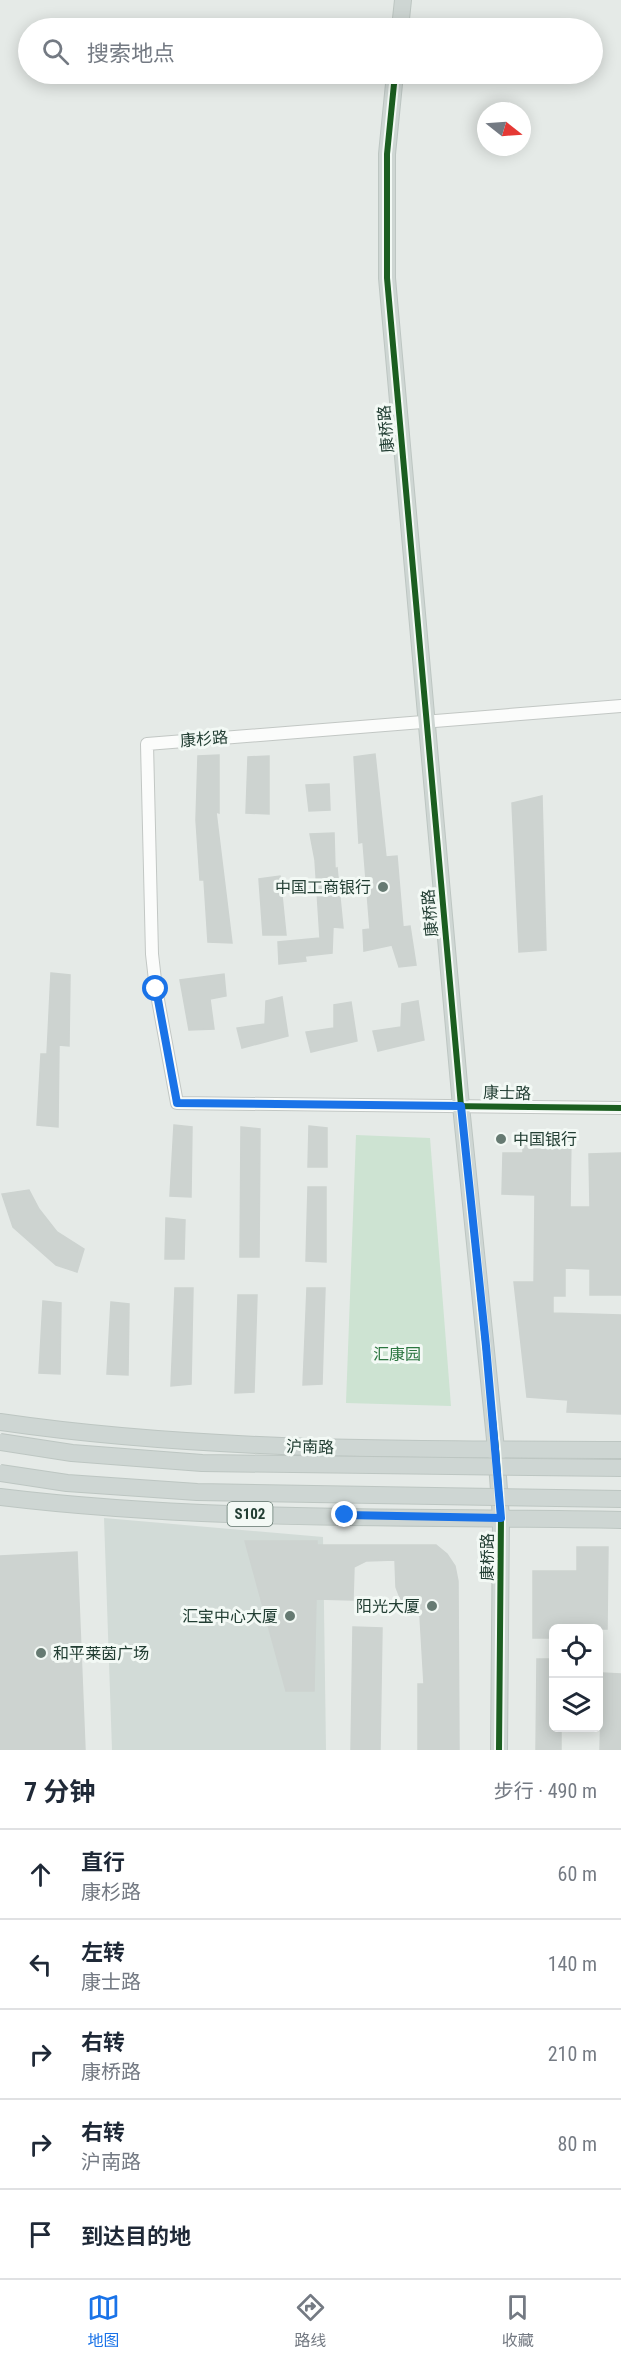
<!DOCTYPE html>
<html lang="zh">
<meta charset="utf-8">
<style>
:root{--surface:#fff;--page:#f6f6f7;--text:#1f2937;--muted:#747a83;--line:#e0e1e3;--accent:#1a73e8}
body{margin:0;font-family:"Roboto Condensed","Noto Sans SC",sans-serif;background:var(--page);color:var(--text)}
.controls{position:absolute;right:18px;bottom:18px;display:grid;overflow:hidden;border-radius:9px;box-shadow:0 3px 15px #0003}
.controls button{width:54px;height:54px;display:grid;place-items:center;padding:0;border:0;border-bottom:2px solid var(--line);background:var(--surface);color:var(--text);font:30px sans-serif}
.compass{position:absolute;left:477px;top:102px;width:54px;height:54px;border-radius:50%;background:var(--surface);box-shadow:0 3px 15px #0003;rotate:107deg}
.stop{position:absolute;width:18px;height:18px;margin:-14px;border:4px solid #1a73e8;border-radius:50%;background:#fff}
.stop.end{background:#1a73e8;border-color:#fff;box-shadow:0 2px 6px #0008}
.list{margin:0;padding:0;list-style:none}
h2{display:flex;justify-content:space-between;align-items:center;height:78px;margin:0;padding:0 24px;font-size:26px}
h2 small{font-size:20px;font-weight:400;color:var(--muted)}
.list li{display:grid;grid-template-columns:39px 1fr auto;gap:18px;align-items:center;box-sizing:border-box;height:90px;padding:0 24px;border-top:2px solid var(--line)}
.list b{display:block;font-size:22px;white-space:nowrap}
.list p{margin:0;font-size:20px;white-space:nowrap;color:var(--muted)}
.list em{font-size:20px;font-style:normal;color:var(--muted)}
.icon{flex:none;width:33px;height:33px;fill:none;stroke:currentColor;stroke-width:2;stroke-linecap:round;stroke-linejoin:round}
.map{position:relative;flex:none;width:621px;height:1750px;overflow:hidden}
.search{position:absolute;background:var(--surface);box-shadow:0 3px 15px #0003;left:18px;right:18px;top:18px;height:66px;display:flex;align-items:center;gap:15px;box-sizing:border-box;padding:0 21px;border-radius:33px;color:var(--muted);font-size:22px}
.sheet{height:528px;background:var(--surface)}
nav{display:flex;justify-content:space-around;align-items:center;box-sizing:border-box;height:84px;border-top:2px solid var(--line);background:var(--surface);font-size:16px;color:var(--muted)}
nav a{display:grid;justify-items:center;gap:3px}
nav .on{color:var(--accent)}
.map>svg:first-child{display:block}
.built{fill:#d2dbd7}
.green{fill:#cde3d2}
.building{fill:#cdd3d0;stroke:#cdd3d0;stroke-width:1.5}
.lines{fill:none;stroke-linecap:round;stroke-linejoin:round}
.minor-casing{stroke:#c2c7c4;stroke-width:14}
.major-casing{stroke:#bdc6c2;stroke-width:18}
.minor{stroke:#fbfcfb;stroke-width:12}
.major{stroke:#ced6d3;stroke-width:16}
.major-bridge-casing{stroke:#bdc6c2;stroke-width:18;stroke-linecap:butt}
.major-bridge{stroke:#ced6d3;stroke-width:16}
.cycleway-casing{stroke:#f3f9f5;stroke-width:10}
.cycleway{stroke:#1b5e20;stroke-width:6}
.route{stroke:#1a73e8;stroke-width:8}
.poi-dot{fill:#667a72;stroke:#f3f9f5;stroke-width:2}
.labels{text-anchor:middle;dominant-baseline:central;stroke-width:6;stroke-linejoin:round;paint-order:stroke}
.shield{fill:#f3f9f5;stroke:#61766d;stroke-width:1.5}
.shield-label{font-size:15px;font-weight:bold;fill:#223e33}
.street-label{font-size:16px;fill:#223e33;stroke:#f3f9f5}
.poi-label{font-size:16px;fill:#223e33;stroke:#f3f9f5;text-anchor:end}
.park-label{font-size:16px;fill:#2b7640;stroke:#f3f9f5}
</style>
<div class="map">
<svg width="621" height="1750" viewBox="0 0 621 1750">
<rect width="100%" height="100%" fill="#e5eae7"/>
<!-- built -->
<path class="built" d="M104,1518L323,1537L326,1750H112Z"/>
<!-- green -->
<path class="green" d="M356,1135L430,1138L451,1406L346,1403Z"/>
<!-- building -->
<path class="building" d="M375,754L386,857L397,856L403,927L410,926L416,965L399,967L392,945L364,951L363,930L370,929L363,842L359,843L354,757Z
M219,755V813L216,812L232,943L208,942L204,880H200L196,820L198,756Z
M269,756V814L246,813L248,757Z
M329,784L330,810L309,811L306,785Z
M542,796L546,950L519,952L512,803Z
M334,833L335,869L337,868L343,928L333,927L332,953L305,956L306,961L279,964L278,942L320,938L315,860L310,834Z
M280,876L286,935H263L259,879Z
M51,973L70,975L69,1046L59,1045L58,1127L37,1125L41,1054H47Z
M224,974L226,996L210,999L214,1029L189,1030L180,980Z
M282,997L288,1036L242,1048L237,1028L265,1024L266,1001Z
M418,1001L424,1040L378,1051L373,1031L401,1027L402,1004Z
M351,1002L357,1041L311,1052L306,1032L334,1028V1005Z
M174,1125L192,1127L191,1197L170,1196Z
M309,1126L327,1128V1167H308Z
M241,1127L260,1129L259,1257H240Z
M523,1135L571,1136L570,1207H590L589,1154L621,1153V1295H590V1269L565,1268V1296H553V1313L621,1315V1414L567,1412L568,1400L527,1397L514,1282H534L535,1195L502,1194L503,1153H523Z
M308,1187H326V1262L306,1261Z
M29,1190L39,1209L57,1232L84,1249L77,1272L56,1265L13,1227L2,1194Z
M166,1218L185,1220L184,1259H165Z
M175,1288H193L191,1384L171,1386Z
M307,1288H325L322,1384L303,1385Z
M238,1295H257L254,1392L235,1393Z
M43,1301L61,1303L60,1374L39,1373Z
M111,1302L129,1304L128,1375L107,1374Z
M245,1541H317V1545H436L447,1554L455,1566L458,1581L459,1750H418V1684H424L420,1616L408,1612L399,1595L396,1587L395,1560L366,1561L354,1567L353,1600L316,1599L314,1691H286Z
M577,1547H608L607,1629H554V1638H533V1571H577Z
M77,1552L85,1750H0V1556Z
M353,1627L382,1628L380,1750H351Z
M537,1659H554V1728H561V1750H536Z
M602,1673L621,1674V1750H600Z"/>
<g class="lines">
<!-- minor casing -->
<g class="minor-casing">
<path id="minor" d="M621,706L147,744L152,954L156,989L177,1103L621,1108"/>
</g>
<!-- major casing -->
<g class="major-casing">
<path id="major" d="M400,28L403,0
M395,74L387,154V278L461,1106L496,1449L501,1518L499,1750
M0,1422C206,1452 414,1449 621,1450
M0,1497C205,1522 415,1516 621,1520"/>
</g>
<!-- minor -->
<use href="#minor" class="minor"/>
<!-- major -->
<use href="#major" class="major"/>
<!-- major-bridge casing -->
<g class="major-bridge-casing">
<path id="major-bridge" d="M0,1442L72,1453L202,1463L621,1468
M0,1473L67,1483L197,1492L621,1499"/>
</g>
<!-- major-bridge -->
<use href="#major-bridge" class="major-bridge"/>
<!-- cycleway casing -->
<g class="cycleway-casing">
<path id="cycleway" d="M395,74L387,154V278L461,1106L496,1449L501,1518L499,1750
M177,1103L621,1108"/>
</g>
<!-- cycleway -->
<use href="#cycleway" class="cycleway"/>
</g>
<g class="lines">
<!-- route -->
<path class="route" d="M156,989L177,1103L461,1106L486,1346L501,1518L345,1515"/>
</g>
<!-- markers -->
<g class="poi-dot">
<circle cx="383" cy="887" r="6"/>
<circle cx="501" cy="1139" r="6"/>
<circle cx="432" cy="1606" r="6"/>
<circle cx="290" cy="1616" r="6"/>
<circle cx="41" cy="1653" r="6"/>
</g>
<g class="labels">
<!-- shield labels -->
<rect class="shield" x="227.5" y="1502" width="45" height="24" rx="4.5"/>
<g class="shield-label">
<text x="250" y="1514">S102</text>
</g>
<!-- street labels -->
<g class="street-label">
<text transform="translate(386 429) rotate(-95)">康桥路</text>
<text transform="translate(204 739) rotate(-5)">康杉路</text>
<text transform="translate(430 913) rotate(-95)">康桥路</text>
<text transform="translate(507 1093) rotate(1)">康士路</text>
<text transform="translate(310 1447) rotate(1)">沪南路</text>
<text transform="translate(487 1557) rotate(-90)">康桥路</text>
</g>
<!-- poi labels -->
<g class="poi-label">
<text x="371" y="887">中国工商银行</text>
<text x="513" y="1139" text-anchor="start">中国银行</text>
<text x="420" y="1606">阳光大厦</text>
<text x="278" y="1616">汇宝中心大厦</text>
<text x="53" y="1653" text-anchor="start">和平莱茵广场</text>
</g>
<!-- park labels -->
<g class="park-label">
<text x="397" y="1354">汇康园</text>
</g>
</g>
</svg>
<div class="controls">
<button><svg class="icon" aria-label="locate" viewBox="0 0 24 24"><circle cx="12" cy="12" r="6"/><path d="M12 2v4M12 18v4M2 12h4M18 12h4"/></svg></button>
<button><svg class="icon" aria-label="layers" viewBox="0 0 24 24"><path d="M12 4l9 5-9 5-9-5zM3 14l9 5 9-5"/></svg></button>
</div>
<svg class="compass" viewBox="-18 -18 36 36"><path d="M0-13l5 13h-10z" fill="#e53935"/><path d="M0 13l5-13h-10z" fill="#747a83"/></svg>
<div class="stop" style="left:156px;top:989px"></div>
<div class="stop end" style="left:345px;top:1515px"></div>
<div class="search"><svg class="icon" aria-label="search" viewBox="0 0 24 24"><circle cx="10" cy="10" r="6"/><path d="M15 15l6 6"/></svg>搜索地点</div>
</div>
<section class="sheet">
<h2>7 分钟<small>步行 · 490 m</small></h2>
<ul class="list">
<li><svg class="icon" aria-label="ahead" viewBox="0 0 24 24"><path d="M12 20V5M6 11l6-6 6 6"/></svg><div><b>直行</b><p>康杉路</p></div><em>60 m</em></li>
<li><svg class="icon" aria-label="left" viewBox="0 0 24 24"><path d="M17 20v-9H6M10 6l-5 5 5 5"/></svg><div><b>左转</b><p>康士路</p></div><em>140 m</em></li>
<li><svg class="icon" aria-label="right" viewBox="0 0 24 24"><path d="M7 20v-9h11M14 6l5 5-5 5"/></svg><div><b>右转</b><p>康桥路</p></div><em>210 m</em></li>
<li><svg class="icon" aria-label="right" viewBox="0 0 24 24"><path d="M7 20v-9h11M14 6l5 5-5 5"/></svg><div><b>右转</b><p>沪南路</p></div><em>80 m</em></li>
<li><svg class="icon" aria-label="arrive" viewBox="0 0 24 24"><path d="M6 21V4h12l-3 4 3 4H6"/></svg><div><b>到达目的地</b></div></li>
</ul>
</section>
<nav>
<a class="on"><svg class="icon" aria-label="map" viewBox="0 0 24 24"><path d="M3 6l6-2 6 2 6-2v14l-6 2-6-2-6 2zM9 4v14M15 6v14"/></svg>地图</a>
<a><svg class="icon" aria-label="directions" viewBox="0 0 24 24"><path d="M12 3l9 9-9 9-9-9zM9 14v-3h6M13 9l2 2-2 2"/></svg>路线</a>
<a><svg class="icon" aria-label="saved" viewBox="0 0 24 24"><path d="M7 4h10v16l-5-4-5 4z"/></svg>收藏</a>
</nav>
